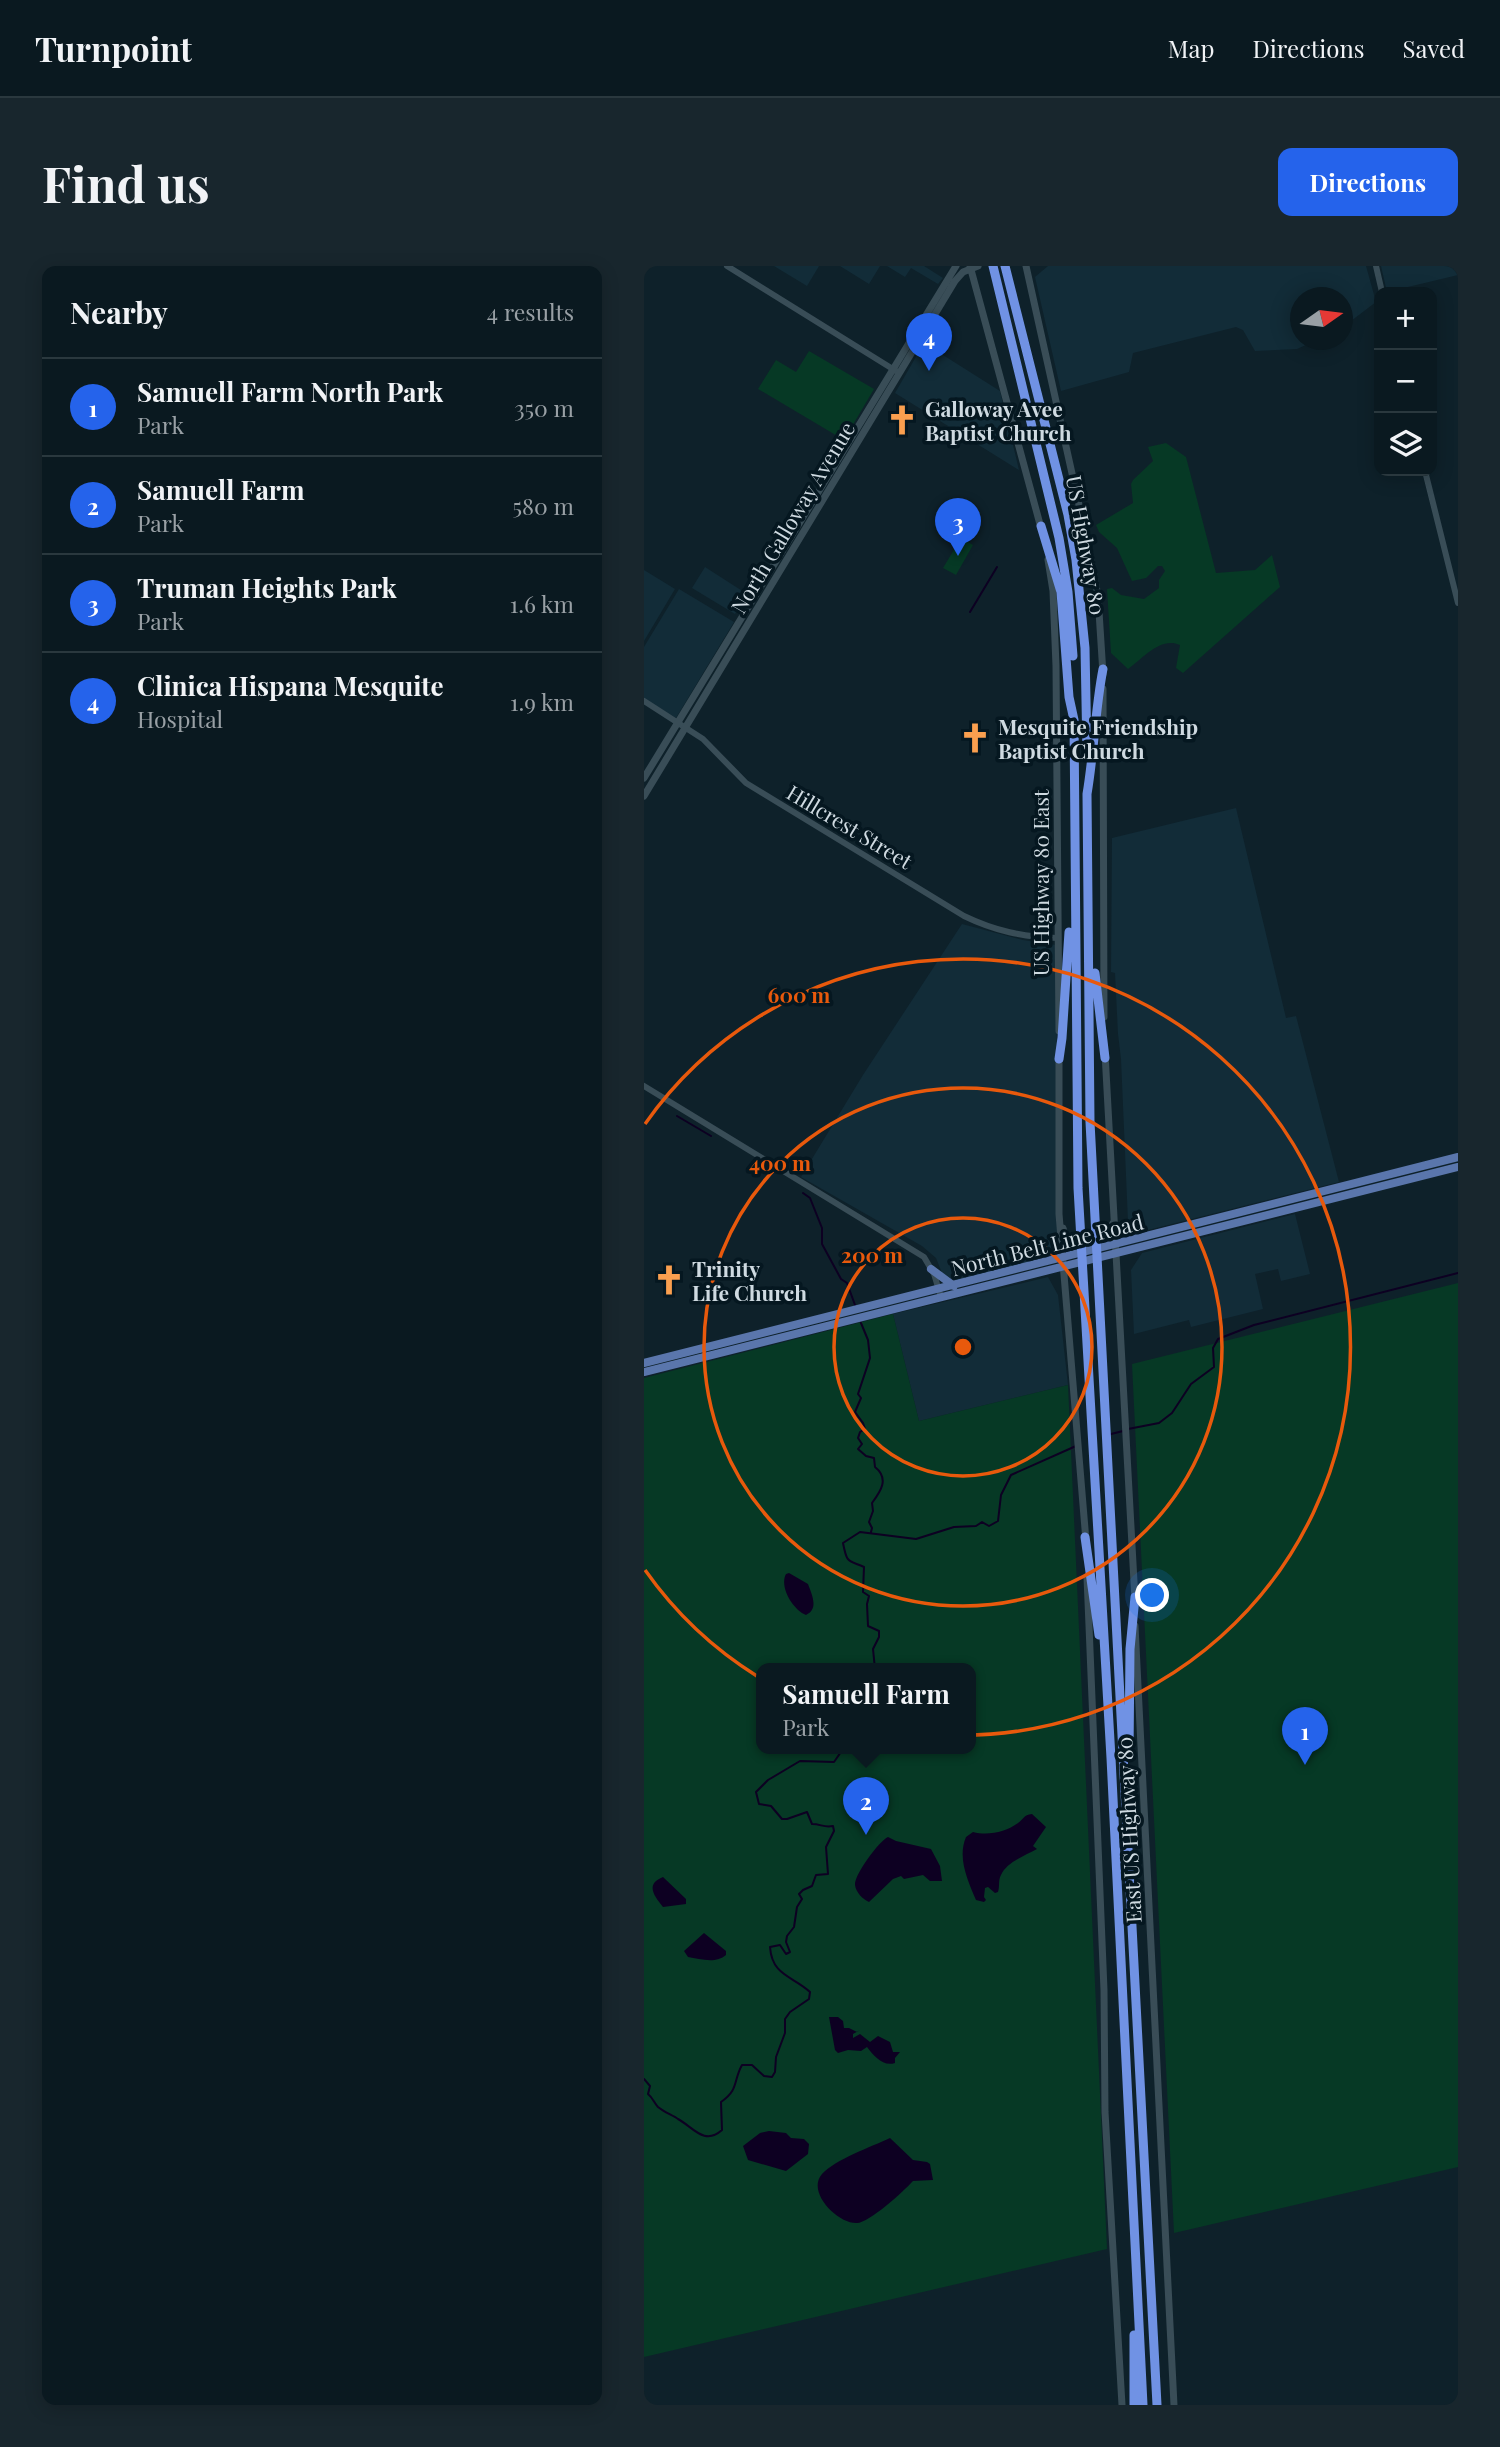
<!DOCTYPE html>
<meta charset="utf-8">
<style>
:root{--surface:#0a1920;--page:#18262d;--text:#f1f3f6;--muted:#99a0a5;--line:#2a383e;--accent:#2563eb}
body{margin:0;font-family:"Playfair Display",serif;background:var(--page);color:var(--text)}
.controls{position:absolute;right:21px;top:21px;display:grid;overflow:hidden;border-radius:14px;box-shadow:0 4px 18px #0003}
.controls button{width:63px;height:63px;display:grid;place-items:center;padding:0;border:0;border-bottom:2px solid var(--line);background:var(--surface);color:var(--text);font:35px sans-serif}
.compass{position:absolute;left:646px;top:21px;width:63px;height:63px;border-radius:50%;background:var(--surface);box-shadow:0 4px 18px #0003;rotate:76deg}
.you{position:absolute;left:509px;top:1330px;width:24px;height:24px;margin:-18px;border:5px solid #fff;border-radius:50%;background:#1a73e8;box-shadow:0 0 0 10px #1a73e833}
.badge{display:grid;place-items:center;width:46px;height:46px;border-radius:50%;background:var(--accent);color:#fff;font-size:23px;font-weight:700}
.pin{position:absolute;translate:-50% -58px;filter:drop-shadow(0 2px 4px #0008)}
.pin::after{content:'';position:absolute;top:37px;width:24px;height:21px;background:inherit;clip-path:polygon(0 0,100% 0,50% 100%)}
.popup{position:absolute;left:112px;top:1397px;width:220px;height:91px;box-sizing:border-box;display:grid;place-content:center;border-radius:14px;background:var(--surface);filter:drop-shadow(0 2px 5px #0005);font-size:23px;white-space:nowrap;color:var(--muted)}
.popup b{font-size:26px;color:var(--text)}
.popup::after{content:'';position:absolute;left:50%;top:100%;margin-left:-14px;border:14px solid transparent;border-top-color:var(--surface)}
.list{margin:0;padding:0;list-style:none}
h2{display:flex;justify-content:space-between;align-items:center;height:91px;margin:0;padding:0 28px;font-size:30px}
h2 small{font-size:23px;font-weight:400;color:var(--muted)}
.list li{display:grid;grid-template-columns:46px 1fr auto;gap:21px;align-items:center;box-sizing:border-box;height:98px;padding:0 28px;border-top:2px solid var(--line)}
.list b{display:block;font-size:26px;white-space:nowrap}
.list p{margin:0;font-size:23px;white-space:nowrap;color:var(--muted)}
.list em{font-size:23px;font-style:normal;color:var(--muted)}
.icon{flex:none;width:38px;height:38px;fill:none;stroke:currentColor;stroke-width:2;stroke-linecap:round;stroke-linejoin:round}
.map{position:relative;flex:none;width:814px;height:2139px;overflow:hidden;border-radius:14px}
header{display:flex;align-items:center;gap:42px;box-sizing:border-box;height:98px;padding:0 35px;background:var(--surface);border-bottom:2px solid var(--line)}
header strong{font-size:33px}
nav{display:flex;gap:38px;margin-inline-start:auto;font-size:24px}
.intro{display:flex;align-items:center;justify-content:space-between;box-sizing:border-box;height:168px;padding:0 42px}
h1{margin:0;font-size:49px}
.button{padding:18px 32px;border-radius:14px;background:var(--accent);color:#fff;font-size:24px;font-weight:700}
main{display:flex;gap:42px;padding:0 42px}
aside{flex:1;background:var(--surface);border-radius:14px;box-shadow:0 4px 18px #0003}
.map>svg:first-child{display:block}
.built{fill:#122c38}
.green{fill:#063925;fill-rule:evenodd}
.water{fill:#0d0022}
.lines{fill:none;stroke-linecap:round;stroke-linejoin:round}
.stream{stroke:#0d0022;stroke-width:2}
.tertiary{stroke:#394d57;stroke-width:6}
.secondary{stroke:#394d57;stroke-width:7}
.primary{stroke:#5a76ac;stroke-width:8}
.motorway{stroke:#7092e4;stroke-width:9}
.ring{fill:none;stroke:#e8590c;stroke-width:3.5}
.labels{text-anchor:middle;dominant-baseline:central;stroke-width:7;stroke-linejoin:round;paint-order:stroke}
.poi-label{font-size:21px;font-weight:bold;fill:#cfdae1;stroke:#051720;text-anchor:start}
.street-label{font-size:21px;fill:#cfdae1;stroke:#051720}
.centre{fill:#e8590c;stroke:#051720;stroke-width:3.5}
.ring-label{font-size:21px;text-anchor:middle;font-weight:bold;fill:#e8590c;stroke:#051720;stroke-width:7;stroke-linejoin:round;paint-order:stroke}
</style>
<header>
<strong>Turnpoint</strong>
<nav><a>Map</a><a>Directions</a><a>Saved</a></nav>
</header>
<div class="intro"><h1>Find us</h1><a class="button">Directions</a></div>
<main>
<aside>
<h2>Nearby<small>4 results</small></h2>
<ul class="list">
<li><span class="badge">1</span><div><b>Samuell Farm North Park</b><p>Park</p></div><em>350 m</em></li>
<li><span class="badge">2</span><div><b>Samuell Farm</b><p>Park</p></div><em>580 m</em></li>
<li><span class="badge">3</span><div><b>Truman Heights Park</b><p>Park</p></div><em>1.6 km</em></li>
<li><span class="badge">4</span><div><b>Clinica Hispana Mesquite</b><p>Hospital</p></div><em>1.9 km</em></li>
</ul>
</aside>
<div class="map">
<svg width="814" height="2139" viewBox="0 0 814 2139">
<rect width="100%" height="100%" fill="#0e212a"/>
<!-- built -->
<path class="built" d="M130,0H175L163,20Z
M196,0H236L225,18Z
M243,0H280L299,12L294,18L267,2L261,11Z
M404,0H722L732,36L699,61L698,32H656V74H673L653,83L611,85L599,64L592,61L489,87L485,106L417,125L391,11Z
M737,0H814V9L743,26Z
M280,77L356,125L375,204L251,127Z
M61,301L103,328L91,348L48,322Z
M0,304L31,323L0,375Z
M35,323L90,356L32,452L0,433V381Z
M592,542L642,752L652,750L695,916L500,965L484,956L477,793L474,768L471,707L467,706L468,572Z
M318,658L379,674L412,679L415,982L407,991L316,1014H310L298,1007L292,992L278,980L157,911L219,809Z
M651,948L666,1008L637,1015L634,1003L611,1008L619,1043L547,1061L545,1054L490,1068L487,1004L498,987Z
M404,1011L414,1029L424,1119L275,1155L249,1048Z"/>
<!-- green -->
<path class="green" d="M165,85L230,123L200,174L114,123L132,94L152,106Z
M522,177L542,191L572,307L611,304L628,289L636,321L539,407L532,402L536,379C517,370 499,392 484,403L467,387L463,323L468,322L477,329L500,333L515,322V314L521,305L518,300H514L502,312L488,315L473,282L455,266L452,259L489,237L487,218L489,214L509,195L504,181Z
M317,272L329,279L312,309L299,302Z
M814,1017V1901L530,1967L488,1098Z
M249,1048L275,1155L424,1119L463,1983L0,2091V1112ZM117,1403H327V1483H117Z"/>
<!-- water -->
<path class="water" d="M145,1307L164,1318C168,1329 175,1343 162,1349C149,1344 135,1321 142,1308Z
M388,1548L402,1561L389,1580L393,1583C382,1589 363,1596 357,1609C354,1614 356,1620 354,1626L351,1627L344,1621L341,1622L340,1631L342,1634L340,1636L332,1634C324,1615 313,1592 322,1571L329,1566C344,1570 362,1566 374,1557C380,1553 379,1549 388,1548Z
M244,1571L252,1575L287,1583L296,1600L298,1615H286L279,1609L260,1613L257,1610L249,1613L225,1636C219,1633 212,1627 211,1619C210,1609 235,1575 244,1571Z
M19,1611L42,1633V1638L19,1641C10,1630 1,1618 19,1611Z
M60,1667L82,1685V1689C72,1698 56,1693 44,1691L40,1685Z
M185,1751H194L199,1755L200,1762H205L213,1766L216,1764L209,1768V1772L216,1768L226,1776L234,1770L246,1776L249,1786H256L251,1792V1797C239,1801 230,1790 223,1781L217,1785L204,1784L194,1787L191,1784Z
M125,1865L142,1867L147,1872L160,1873L165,1878L164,1888L142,1905L104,1894L99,1880L116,1867Z
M246,1872L269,1894L283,1896L286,1898L289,1914L269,1915C260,1925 225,1957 213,1957C194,1958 162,1926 178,1908C192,1893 227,1881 246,1872Z"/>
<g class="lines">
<!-- stream -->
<path class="stream" d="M326,346L353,301
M33,850L67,870
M159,927L166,932L178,962V978L197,1013L203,1017L211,1039
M217,1057L224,1074L226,1092L214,1128L217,1132L211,1146L219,1157L221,1163L216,1166L214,1172L218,1178L214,1183L222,1190L230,1192L231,1201C246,1213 236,1226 228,1237L229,1245L225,1256L228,1262L227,1266
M484,1163L515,1157L528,1147L547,1118L570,1101L569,1082L574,1073L610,1059L814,1007
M467,1168L479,1165
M231,1403L229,1383L235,1371V1365L224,1360L223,1338L225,1330L219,1326L220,1301C204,1294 203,1298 199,1277L216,1266L272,1273L310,1261L332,1260L338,1256L345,1260L354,1255L357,1229L367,1209L432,1180
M0,1813L6,1820L4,1828C9,1832 10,1837 14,1841C20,1846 28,1849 34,1853C49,1861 60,1880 78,1864L77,1836C95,1824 89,1815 98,1799H108L120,1810L128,1811L131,1806L132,1791L141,1767V1753L146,1746L165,1733L166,1726C149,1710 128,1710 126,1681L136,1679L142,1688L146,1686L142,1676L143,1670L150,1661L153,1641L158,1633L155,1628L159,1624L168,1620L172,1609L184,1608L182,1581L190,1565L189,1560C180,1562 177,1558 168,1558L163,1546L143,1553H138L127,1540L115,1538L112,1526L124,1514L156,1495L190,1496L199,1483"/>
<!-- tertiary -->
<path class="tertiary" d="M83,0L252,105
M732,0L738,26
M781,205L814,337
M0,435L59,473L102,517L320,650C351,665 379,671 414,672
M0,820L280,991L290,1008L297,1031"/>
<!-- secondary -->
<path class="secondary" d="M326,0L397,262
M382,0L445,284L454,330L459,408
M404,294L409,325L412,400L415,765
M459,423L460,751
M0,512L312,0
M0,530L311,15L319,6L334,0
M461,787L491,1334
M415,791V948L442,1275
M419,962C424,983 448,980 463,969L469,957
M443,1311L460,1724L461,1846L478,2139
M491,1360L530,2139"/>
<!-- primary -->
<path class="primary" d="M287,1003L310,1020
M0,1097L814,891
M0,1106L814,901"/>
<!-- motorway -->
<path class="motorway" d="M349,0L415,272L424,326L429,390
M361,0L424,249L432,294L441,382L443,488
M397,260L417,326L425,431L430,454L434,922L467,1492L499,2139
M459,403C451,444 450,487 443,528L446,856L513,2139
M451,707L461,792
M415,793L418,772L425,666
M441,1271L455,1369
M485,1488L486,1383L491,1331
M490,2139V2069"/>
</g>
<!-- distance rings -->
<g class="ring">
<circle cx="319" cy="1081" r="129"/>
<circle cx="319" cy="1081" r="259"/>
<path d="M1 858A388 388 0 1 1 1 1304"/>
</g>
<!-- icons -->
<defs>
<g id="church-bare" transform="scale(2.415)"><path d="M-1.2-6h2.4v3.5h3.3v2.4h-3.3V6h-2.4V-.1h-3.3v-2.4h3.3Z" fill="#fa9f4f" stroke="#051720" stroke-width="2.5" paint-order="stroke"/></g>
</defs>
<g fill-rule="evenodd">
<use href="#church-bare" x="258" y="154"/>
<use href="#church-bare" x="331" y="472"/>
<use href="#church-bare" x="25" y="1014"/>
</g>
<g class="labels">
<!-- poi labels -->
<g class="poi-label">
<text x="281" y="142">Galloway Avee<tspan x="281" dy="24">Baptist Church</tspan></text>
<text x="354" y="460">Mesquite Friendship<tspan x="354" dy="24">Baptist Church</tspan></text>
<text x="48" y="1002">Trinity<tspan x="48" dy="24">Life Church</tspan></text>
</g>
<!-- street labels -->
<g class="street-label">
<text transform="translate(148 251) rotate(-59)">North Galloway Avenue</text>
<text transform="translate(443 279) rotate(80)">US Highway 80</text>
<text transform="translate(206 560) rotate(31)">Hillcrest Street</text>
<text transform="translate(396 617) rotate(-90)">US Highway 80 East</text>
<text transform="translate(403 978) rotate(-14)">North Belt Line Road</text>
<text transform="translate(484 1564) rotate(-93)">East US Highway 80</text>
</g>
</g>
<circle cx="319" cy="1081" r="10" class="centre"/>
<g class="ring-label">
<text x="155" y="737">600 m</text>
<text x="136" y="905">400 m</text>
<text x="228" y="997">200 m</text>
</g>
</svg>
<div class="controls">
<button>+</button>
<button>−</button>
<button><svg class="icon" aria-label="layers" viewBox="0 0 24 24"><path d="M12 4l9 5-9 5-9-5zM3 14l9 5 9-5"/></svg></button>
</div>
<svg class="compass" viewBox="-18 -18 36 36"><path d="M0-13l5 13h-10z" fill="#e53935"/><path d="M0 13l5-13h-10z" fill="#99a0a5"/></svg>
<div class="you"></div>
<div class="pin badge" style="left:661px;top:1499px">1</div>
<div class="pin badge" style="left:222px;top:1569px">2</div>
<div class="popup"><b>Samuell Farm</b>Park</div>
<div class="pin badge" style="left:314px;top:290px">3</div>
<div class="pin badge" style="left:285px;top:105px">4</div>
</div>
</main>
